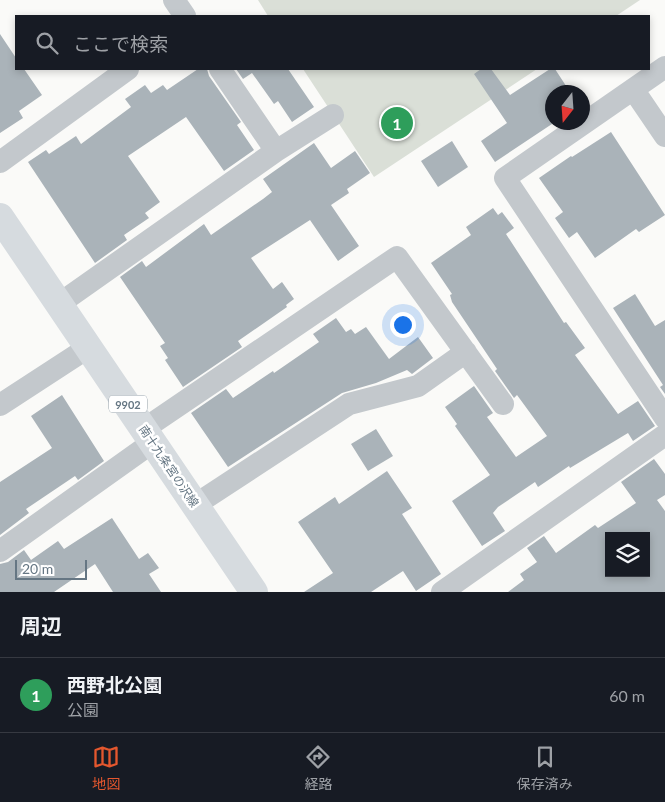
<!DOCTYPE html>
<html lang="ja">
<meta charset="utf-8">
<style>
:root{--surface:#171b24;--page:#20242c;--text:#f1f3f6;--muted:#9ea1a6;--line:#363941;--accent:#e4572e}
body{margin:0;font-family:Lato,"Noto Sans JP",sans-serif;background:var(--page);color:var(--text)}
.controls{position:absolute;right:15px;bottom:15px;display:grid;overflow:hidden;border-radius:0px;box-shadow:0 2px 8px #0003}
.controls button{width:45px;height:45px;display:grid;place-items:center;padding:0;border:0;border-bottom:1px solid var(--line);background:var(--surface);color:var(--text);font:25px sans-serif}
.compass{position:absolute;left:545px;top:85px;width:45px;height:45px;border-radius:50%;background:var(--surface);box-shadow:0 2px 8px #0003;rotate:197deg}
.scale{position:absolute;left:15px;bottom:12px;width:72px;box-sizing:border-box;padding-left:5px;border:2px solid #657683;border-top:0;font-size:14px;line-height:18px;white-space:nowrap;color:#657683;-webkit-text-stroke:4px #fff;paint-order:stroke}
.you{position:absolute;left:402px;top:324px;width:18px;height:18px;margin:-12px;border:4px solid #fff;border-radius:50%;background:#1a73e8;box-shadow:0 0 0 8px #1a73e833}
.badge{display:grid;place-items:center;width:32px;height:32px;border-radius:50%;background:var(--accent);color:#fff;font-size:16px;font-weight:700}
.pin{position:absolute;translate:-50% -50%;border:2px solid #fff;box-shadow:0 1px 5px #0006}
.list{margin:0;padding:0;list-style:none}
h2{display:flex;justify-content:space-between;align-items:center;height:65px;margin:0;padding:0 20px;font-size:21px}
h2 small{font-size:16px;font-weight:400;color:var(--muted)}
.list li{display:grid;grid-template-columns:32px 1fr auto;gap:15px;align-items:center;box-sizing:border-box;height:75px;padding:0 20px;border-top:1px solid var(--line)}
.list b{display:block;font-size:19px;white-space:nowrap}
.list p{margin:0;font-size:16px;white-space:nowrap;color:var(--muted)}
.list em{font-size:16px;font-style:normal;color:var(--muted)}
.icon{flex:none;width:28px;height:28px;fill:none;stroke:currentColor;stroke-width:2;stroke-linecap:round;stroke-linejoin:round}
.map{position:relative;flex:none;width:665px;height:592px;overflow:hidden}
.search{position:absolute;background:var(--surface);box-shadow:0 2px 8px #0003;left:15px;right:15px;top:15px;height:55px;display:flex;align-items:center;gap:12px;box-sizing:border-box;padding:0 18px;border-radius:0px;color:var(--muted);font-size:19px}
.sheet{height:140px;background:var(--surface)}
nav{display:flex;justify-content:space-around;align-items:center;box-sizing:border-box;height:70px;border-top:1px solid var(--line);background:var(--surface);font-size:14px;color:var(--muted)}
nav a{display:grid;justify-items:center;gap:2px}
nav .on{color:var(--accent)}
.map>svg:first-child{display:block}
.green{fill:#dadfd7}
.building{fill:#aab3b9;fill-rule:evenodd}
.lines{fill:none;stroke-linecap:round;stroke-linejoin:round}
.minor{stroke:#c3c8cc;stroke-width:22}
.primary{stroke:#d6dbdf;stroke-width:28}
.labels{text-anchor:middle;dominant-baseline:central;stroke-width:5;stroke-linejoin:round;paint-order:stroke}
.shield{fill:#fff;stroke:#939fa8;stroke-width:1}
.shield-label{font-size:11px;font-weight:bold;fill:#657683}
.street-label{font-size:12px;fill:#657683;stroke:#fff}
</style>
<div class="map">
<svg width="665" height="592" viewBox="0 0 665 592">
<rect width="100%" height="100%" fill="#fafaf8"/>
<!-- green -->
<path class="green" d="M258,0H640L616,16H268Z
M303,69H537L374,177Z"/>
<!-- building -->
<path class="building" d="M0,34L16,58V69H24L42,95L19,111L23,118L0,133Z
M198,69H207L209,76L241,122L237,125L254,150L224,171L186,117L128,156L160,202L145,213L149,218L124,235L127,240L95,263L28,162L46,150L49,154L76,136L81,144L131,107L125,99L145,85L151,93L163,85L167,90Z
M236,69H288L314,107L292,122L278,101L274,104L252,73L243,79Z
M481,69H491L510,95L550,69H555L570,92H552V124L495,162L481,141L507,123L474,74Z
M611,132L665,215L639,232L636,229L595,258L577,232L569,238L555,218L563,212L539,178L571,156L572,157Z
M452,141L468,167L438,187L421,161Z
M314,143L331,168L355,151L370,173L347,189L349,193L331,205L359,246L338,261L310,220L251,258L273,289L282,282L294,299L286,305L287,307L238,341L242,347L183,387L165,360L168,358L160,346L165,343L120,277L142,261L146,267L204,224L211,235L263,199L272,192L263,179Z
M493,208L498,215L502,212L514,228L506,234L564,323L566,322L585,348L575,355L618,414L638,401L655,426L633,441L628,433L570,468L569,466L538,487L535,482L498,507L493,513L505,531L482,546L452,501L490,475L455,426L457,424L445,407L474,386L493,413L487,417L516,457L547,436L517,395L514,398L495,371L497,369L452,302L450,295L452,294L431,263L471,235L466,227Z
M635,294L655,326L665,320V394L660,387L663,385L613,308Z
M336,318L346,332L351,329L355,334L366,327L389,359L418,337L433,358L412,374L407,370L376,383L342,393L228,467L191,413L226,389L233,398L273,371L274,373L319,342L313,334Z
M62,395L104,461L78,480L75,476L26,509L29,513L0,535V482L52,448L31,416Z
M376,429L393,456L368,471L351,444Z
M654,459L665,474V495L657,500L665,511V592H508L524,580L520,574L537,562L527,548L544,536L556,553L595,525L598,528L636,503L621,482ZM609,536H646V573H609Z
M387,471L412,508L402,514L441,574L416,591L403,571L371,592H304L333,573L298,522L335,497L339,504Z
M112,518L139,559L148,553L159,568L149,574L161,592H113L95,564L54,592H0V564L8,562L24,550L31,560L58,541L64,549Z"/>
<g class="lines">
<!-- minor -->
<path class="minor" d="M174,0L185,16
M665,67L505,178L665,418
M220,69L276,151
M633,89L665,136
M0,162L128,69
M59,304L276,151L333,115
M0,405L89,347
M144,429L397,257L503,404
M195,505L349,404L418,386L466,352
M0,551L153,442
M442,592L665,435"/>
<!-- primary -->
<path class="primary" d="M0,217L254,592"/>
</g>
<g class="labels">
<!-- shield labels -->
<rect class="shield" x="109" y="395.5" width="38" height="17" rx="4"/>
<g class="shield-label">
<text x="128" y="404">9902</text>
</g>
<!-- street labels -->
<g class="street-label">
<text transform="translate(169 466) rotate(56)">南十九条宮の沢線</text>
</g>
</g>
</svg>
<div class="controls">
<button><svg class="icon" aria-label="layers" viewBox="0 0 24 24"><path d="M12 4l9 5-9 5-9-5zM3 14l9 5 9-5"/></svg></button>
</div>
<svg class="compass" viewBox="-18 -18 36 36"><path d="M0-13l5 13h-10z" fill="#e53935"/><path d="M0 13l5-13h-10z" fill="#9ea1a6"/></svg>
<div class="scale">20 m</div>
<div class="you"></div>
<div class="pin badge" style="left:397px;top:123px;background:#2e9e5b">1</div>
<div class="search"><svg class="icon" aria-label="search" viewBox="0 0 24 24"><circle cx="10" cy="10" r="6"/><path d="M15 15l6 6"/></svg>ここで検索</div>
</div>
<section class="sheet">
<h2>周辺<small></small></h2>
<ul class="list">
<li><span class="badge" style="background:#2e9e5b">1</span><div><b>西野北公園</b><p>公園</p></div><em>60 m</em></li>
</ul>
</section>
<nav>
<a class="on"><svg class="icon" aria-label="map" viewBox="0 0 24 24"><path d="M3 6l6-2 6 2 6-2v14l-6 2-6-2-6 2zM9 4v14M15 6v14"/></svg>地図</a>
<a><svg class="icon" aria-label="directions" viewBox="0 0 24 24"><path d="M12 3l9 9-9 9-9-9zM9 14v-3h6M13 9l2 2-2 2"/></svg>経路</a>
<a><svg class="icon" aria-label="saved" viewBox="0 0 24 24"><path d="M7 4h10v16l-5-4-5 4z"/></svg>保存済み</a>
</nav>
